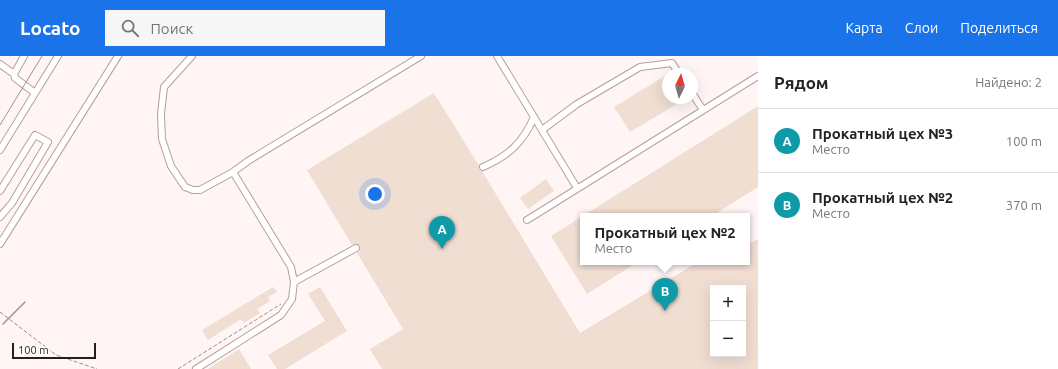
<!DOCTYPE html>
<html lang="ru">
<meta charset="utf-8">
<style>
:root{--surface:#fff;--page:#f6f6f6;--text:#222;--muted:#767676;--line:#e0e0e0;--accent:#1a73e8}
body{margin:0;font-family:Ubuntu,sans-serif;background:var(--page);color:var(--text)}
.controls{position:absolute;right:12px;bottom:12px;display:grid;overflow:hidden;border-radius:0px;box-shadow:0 4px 16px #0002}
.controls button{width:36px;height:36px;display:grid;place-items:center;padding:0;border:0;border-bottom:1px solid var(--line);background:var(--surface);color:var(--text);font:20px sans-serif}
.compass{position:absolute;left:662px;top:12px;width:36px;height:36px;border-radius:50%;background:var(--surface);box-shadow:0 4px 16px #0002;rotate:5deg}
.scale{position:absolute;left:12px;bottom:10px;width:84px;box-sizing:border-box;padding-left:4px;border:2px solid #261e1d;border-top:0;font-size:11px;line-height:14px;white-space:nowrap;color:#261e1d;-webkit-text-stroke:3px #fff;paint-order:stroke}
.you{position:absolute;left:375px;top:138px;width:14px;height:14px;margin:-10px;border:3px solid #fff;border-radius:50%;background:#1a73e8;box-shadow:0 0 0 6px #1a73e833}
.badge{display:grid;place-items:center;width:26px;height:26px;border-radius:50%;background:var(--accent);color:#fff;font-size:13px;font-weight:700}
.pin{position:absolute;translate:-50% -33px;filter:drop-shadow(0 1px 2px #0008)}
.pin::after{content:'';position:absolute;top:21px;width:14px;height:12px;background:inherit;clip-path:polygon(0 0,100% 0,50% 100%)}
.popup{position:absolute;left:580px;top:157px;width:170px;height:52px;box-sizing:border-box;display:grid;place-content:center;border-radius:0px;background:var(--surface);filter:drop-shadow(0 1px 3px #0005);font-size:13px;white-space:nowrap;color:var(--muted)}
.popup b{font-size:15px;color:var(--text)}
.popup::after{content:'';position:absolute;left:50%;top:100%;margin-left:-8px;border:8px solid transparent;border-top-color:var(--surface)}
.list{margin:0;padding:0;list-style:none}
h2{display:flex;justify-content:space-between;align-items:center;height:52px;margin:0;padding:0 16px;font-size:17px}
h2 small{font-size:13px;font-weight:400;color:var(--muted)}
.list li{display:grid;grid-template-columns:26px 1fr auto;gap:12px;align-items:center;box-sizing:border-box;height:64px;padding:0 16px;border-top:1px solid var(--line)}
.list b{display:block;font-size:15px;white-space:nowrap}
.list p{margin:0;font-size:13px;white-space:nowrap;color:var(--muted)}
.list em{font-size:13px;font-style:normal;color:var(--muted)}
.icon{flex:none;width:22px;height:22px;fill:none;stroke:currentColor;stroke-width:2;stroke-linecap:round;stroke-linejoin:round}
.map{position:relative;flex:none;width:758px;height:313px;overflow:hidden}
header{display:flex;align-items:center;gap:24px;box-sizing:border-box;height:56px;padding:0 20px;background:var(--accent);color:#fff}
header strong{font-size:19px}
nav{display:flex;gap:22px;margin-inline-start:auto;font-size:14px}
.search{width:280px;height:36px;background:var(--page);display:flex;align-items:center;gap:10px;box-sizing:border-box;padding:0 14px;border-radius:0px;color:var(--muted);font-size:15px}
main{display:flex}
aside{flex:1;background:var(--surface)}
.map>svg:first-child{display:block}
.building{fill:#f0ded3;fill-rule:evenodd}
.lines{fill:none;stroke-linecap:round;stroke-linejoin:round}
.minor-casing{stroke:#b49f9c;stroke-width:8}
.path{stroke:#978e8d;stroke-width:1;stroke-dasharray:4 2;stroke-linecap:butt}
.minor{stroke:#fff;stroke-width:6}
.tram{stroke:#9c9392;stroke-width:1}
.rail{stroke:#9c9392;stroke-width:1.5}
.path-bridge{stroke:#978e8d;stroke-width:1;stroke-dasharray:4 2;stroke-linecap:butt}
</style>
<header>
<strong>Locato</strong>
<div class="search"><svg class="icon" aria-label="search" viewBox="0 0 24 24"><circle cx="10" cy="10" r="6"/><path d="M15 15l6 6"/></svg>Поиск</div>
<nav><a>Карта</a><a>Слои</a><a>Поделиться</a></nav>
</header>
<main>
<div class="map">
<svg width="758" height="313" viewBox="0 0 758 313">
<rect width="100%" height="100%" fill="#fff5f4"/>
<!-- building -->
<path class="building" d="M668,18V42H687L630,76L614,51Z
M434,37L479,110V113L482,115L580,277L698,206H747V189L758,183V313H382L370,293L403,273L357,197L360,194V190L356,188L352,189L307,114ZM713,232H743V298H713Z
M758,50V131L712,160H583V206H638L587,238L551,180Z
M546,123L554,135L528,153L520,142Z
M273,231L277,236L268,241L270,245L257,253L260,257L244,267L241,263L208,284L202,274Z
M320,231L347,275L285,313H277L268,299L325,265L308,238Z
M239,293L251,313H208Z"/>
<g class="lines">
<!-- minor casing -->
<g class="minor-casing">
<path id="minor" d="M192,0L164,31L161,58L162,83L171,110L185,131L193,134H200L233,116L248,105L421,0
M497,0L577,132
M0,8L14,18L15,22L35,37
M14,18L24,0
M692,37L703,54
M542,74L577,48L640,11L672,7L679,18
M0,94L58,0
M483,111C508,100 523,87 534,61
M0,135L35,79L48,86L12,147L0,161
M527,164L758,20
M0,188L118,0
M294,226L356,192
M196,313L281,259L292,243L294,226L291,211L233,116"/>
</g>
<!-- path -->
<path class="path" d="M47,292L56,299L97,313
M178,313L281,248"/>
<!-- minor -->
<use href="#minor" class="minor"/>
<!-- tram -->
<path class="tram" d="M0,69L42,0"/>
<!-- rail -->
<path class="rail" d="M3,268L25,246"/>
<!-- path-bridge -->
<path class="path-bridge" d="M0,256L47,292"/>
</g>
</svg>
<div class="controls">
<button>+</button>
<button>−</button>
</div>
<svg class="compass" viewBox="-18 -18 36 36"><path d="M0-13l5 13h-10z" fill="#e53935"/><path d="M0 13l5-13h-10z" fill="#767676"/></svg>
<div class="scale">100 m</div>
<div class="you"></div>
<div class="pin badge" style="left:442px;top:193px;background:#0f9aa8">A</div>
<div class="pin badge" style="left:665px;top:255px;background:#0f9aa8">B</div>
<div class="popup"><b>Прокатный цех №2</b>Место</div>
</div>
<aside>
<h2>Рядом<small>Найдено: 2</small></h2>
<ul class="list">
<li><span class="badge" style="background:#0f9aa8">A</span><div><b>Прокатный цех №3</b><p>Место</p></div><em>100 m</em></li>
<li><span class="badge" style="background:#0f9aa8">B</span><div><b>Прокатный цех №2</b><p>Место</p></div><em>370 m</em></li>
</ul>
</aside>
</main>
